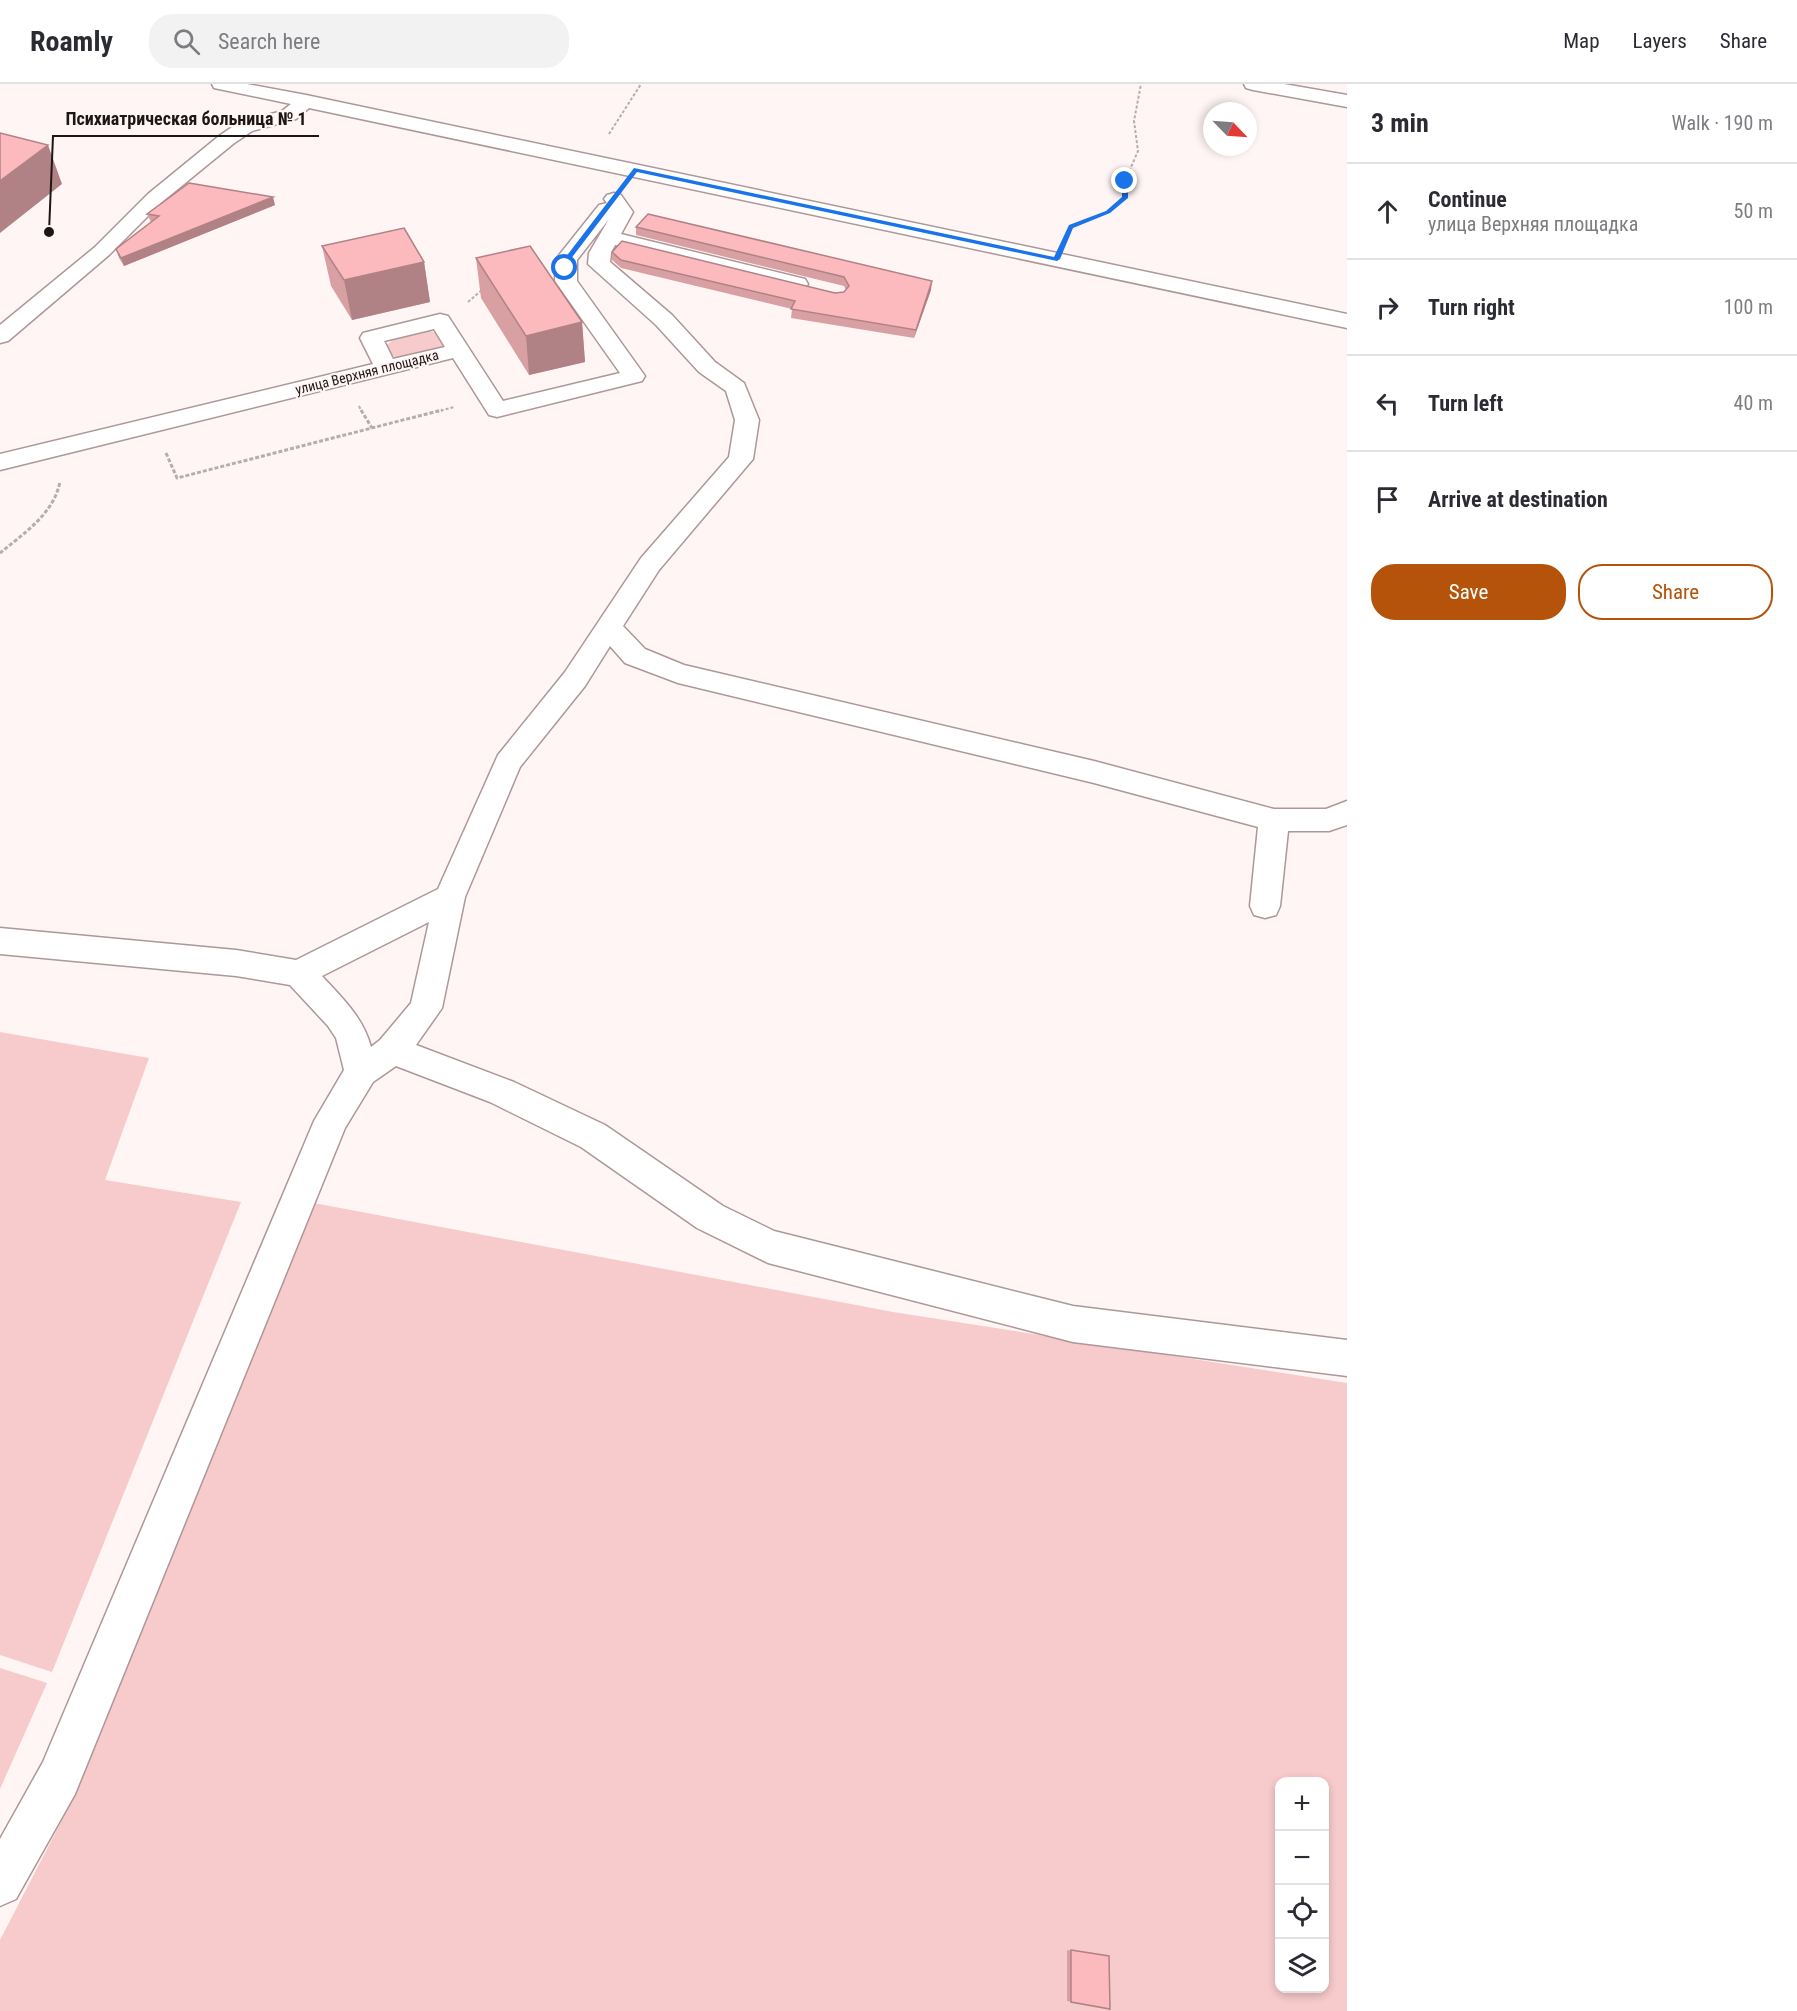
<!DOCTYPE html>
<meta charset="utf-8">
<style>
:root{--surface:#fff;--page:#f2f2f3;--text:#2b2b33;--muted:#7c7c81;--line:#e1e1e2;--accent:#b45309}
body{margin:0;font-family:"Roboto Condensed",sans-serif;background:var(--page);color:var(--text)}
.controls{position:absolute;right:18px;bottom:18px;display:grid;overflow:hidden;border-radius:12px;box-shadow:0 3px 9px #0003}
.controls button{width:54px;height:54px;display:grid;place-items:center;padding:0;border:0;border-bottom:2px solid var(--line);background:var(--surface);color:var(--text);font:30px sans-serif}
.compass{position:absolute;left:1203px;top:18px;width:54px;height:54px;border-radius:50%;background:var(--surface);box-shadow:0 3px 9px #0003;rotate:115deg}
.stop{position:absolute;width:18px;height:18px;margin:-14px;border:4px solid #1a73e8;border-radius:50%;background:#fff}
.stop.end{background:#1a73e8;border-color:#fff;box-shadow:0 2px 6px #0008}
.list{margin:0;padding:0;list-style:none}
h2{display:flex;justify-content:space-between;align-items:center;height:78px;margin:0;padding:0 24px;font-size:26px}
h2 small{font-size:20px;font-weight:400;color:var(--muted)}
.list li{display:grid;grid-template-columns:39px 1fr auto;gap:18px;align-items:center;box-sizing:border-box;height:96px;padding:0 24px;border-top:2px solid var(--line)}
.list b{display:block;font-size:22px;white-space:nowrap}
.list p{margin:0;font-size:20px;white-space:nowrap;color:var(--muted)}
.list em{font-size:20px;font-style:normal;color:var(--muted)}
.actions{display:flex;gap:12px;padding:18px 24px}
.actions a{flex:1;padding:14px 0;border:2px solid var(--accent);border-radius:24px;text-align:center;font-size:21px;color:var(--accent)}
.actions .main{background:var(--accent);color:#fff}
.icon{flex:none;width:33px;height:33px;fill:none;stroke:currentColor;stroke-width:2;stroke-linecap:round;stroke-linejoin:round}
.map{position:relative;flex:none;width:1347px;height:1927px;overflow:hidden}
header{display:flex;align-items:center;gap:36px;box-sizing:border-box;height:84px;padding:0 30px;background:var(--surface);border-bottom:2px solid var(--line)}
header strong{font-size:28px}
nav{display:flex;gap:33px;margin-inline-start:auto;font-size:21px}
.search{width:420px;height:54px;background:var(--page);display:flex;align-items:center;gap:15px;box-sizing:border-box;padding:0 21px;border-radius:24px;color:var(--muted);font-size:22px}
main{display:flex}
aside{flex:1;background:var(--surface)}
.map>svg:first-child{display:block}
.green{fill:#f7cacc;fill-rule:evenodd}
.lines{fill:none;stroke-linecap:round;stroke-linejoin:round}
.minor-casing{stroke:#ad9798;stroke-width:3}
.path-far1{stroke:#b7adad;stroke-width:2;stroke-dasharray:3 2;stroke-linecap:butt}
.path{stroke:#b7adad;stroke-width:3;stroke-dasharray:4 2;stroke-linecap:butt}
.minor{fill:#fff;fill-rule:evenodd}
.wall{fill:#d9a0a3}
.shaded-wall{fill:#b08285}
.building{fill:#fcbabe;stroke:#b08285;stroke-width:1.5}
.route{fill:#1a73e8}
.labels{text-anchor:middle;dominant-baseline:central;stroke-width:4.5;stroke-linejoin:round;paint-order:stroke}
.far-street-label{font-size:14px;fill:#1e1616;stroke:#fff5f5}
.leader{fill:none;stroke:#1e1616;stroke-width:2}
.callout-dot{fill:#1e1616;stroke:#fff5f5;stroke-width:2}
.callout-label{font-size:18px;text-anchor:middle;font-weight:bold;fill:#1e1616;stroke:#fff5f5;stroke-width:4.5;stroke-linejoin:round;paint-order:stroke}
</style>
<header>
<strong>Roamly</strong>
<div class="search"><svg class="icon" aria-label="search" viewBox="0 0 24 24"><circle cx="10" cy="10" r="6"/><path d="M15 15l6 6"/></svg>Search here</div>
<nav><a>Map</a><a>Layers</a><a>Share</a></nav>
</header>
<main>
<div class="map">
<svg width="1347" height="1927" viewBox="0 0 1347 1927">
<rect width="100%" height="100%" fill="#fff5f5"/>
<!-- green -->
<path class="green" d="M430,247L436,249L444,260L440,266L397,274L392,271L387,261L394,255Z
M0,948L149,974L105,1096L241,1118L52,1588L0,1571Z
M303,1117L893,1228L1347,1299V1927H0V1856L62,1736ZM1280,1698H1324V1904H1280Z
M0,1584L47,1599L0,1705Z"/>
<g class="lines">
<!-- minor casing -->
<g class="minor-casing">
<path id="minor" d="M212,0H247L306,11L1347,230V244L309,24L296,35L252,47L233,60L162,118L109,171L8,257L0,259V241L95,163L148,110L219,52L238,39L282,27L291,20L214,4Z
M1244,0H1284L1347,11V23L1253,6L1246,4Z
M614,109L621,111L633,128L621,150L805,195L808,200L805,205L797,206L615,161L611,169L610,178L672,231L715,278L744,299L759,336L753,375L659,486L623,542L645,565L684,581L1094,677L1274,725H1326L1347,717V741L1329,747H1288L1280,822L1276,831L1265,834L1254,831L1250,822L1258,743L1094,699L678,599L625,579L610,562L585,602L520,683L465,813L442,924L416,961L514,998L605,1041L723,1122L774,1147L1073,1222L1347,1256V1292L1073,1258L768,1179L697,1144L581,1063L490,1018L396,982L373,998L345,1044L75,1710L16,1815L0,1822V1755L43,1678L314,1037L344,986L336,954L328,942L290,901L236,892L0,870V844L236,866L296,876L438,805L498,671L565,588L641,474L729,373L735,336L726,307L699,288L656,241L588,180L589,169L609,135L577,176V197L645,292L642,297L497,333L489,331L453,274L0,386V370L373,280L360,254L363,249L440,230L448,232L503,317L620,289L555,197L556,175L599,121L607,119L604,115L607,111ZM434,245L445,263L393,275L384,257ZM429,838L411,919L380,956L371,963C363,933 342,914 322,892Z"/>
</g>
<!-- path-far1 -->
<path class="path-far1" d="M609,50L641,0
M1069,148L1071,143L1108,128L1125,114V97L1138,67L1134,37L1141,0
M468,218L483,205
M359,322L362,328
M436,328L454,323"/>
<!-- path -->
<path class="path" d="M361,326L372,344
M166,369L177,394L442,326
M0,469C23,450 55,429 60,397"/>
<!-- minor -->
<use href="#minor" class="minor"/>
</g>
<!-- wall -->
<path class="wall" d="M275,121L124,182L119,174L116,165L151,138L147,130Z
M636,143L931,206L914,254L791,234L792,225L621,184L612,176V168L835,209L844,208L846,206L844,202L636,151Z
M322,162L424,178L430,218L352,236L331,202Z
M476,174L582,238L585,278L529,291L481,214Z
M1067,1866L1109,1872L1110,1925L1067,1917Z"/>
<!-- shaded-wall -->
<path class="shaded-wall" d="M48,61L62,100L0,149V97Z
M273,113L275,121L124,182L121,174Z
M424,178L430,218L352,236L344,196Z
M932,197L931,206L914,254L916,246Z
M582,238L585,278L529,291L526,252Z"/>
<!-- building -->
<path class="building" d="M0,49L48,61L0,97Z
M189,99L273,113L121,174L116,165L159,132L147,130Z
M648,130L932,197L916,246L791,225L795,217L621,176L612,168L622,157L835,209L844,208L849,202L844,193L636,143Z
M404,144L424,178L344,196L322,162Z
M530,162L582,238L526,252L476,174Z
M1071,1866L1109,1872L1110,1925L1071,1918Z"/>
<!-- route -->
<path class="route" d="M634,84L1054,173L1069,141L1106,127L1122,113V97L1125,96L1128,97V114L1110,129L1073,144L1060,175L1057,177L637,88L570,176L567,186H563L565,174Z"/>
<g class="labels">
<!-- far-street labels -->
<g class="far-street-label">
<text transform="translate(367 288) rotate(-14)">улица Верхняя площадка</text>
</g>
</g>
<!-- callouts -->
<path class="leader" d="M49 148L53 52H319"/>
<circle class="callout-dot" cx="49" cy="148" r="6"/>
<g class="callout-label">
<text x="186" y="41">Психиатрическая больница № 1</text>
</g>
</svg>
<div class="controls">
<button>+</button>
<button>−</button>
<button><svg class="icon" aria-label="locate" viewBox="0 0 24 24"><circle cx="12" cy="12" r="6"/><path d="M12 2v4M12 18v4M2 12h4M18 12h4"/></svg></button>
<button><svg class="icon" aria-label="layers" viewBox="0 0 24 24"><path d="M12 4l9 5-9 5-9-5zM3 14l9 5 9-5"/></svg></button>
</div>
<svg class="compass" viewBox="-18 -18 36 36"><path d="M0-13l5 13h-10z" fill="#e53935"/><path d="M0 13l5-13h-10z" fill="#7c7c81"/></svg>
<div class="stop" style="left:565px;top:184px"></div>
<div class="stop end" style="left:1125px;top:97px"></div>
</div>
<aside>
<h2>3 min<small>Walk · 190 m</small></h2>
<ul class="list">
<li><svg class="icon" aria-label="ahead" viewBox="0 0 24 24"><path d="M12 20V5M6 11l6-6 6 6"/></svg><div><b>Continue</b><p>улица Верхняя площадка</p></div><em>50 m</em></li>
<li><svg class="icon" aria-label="right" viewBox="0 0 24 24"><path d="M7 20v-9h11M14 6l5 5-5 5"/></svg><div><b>Turn right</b></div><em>100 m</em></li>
<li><svg class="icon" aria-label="left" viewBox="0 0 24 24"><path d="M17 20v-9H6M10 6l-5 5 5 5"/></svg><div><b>Turn left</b></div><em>40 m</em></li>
<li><svg class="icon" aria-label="arrive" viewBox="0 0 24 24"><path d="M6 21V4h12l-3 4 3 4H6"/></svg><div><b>Arrive at destination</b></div></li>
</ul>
<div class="actions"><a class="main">Save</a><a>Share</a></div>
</aside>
</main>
